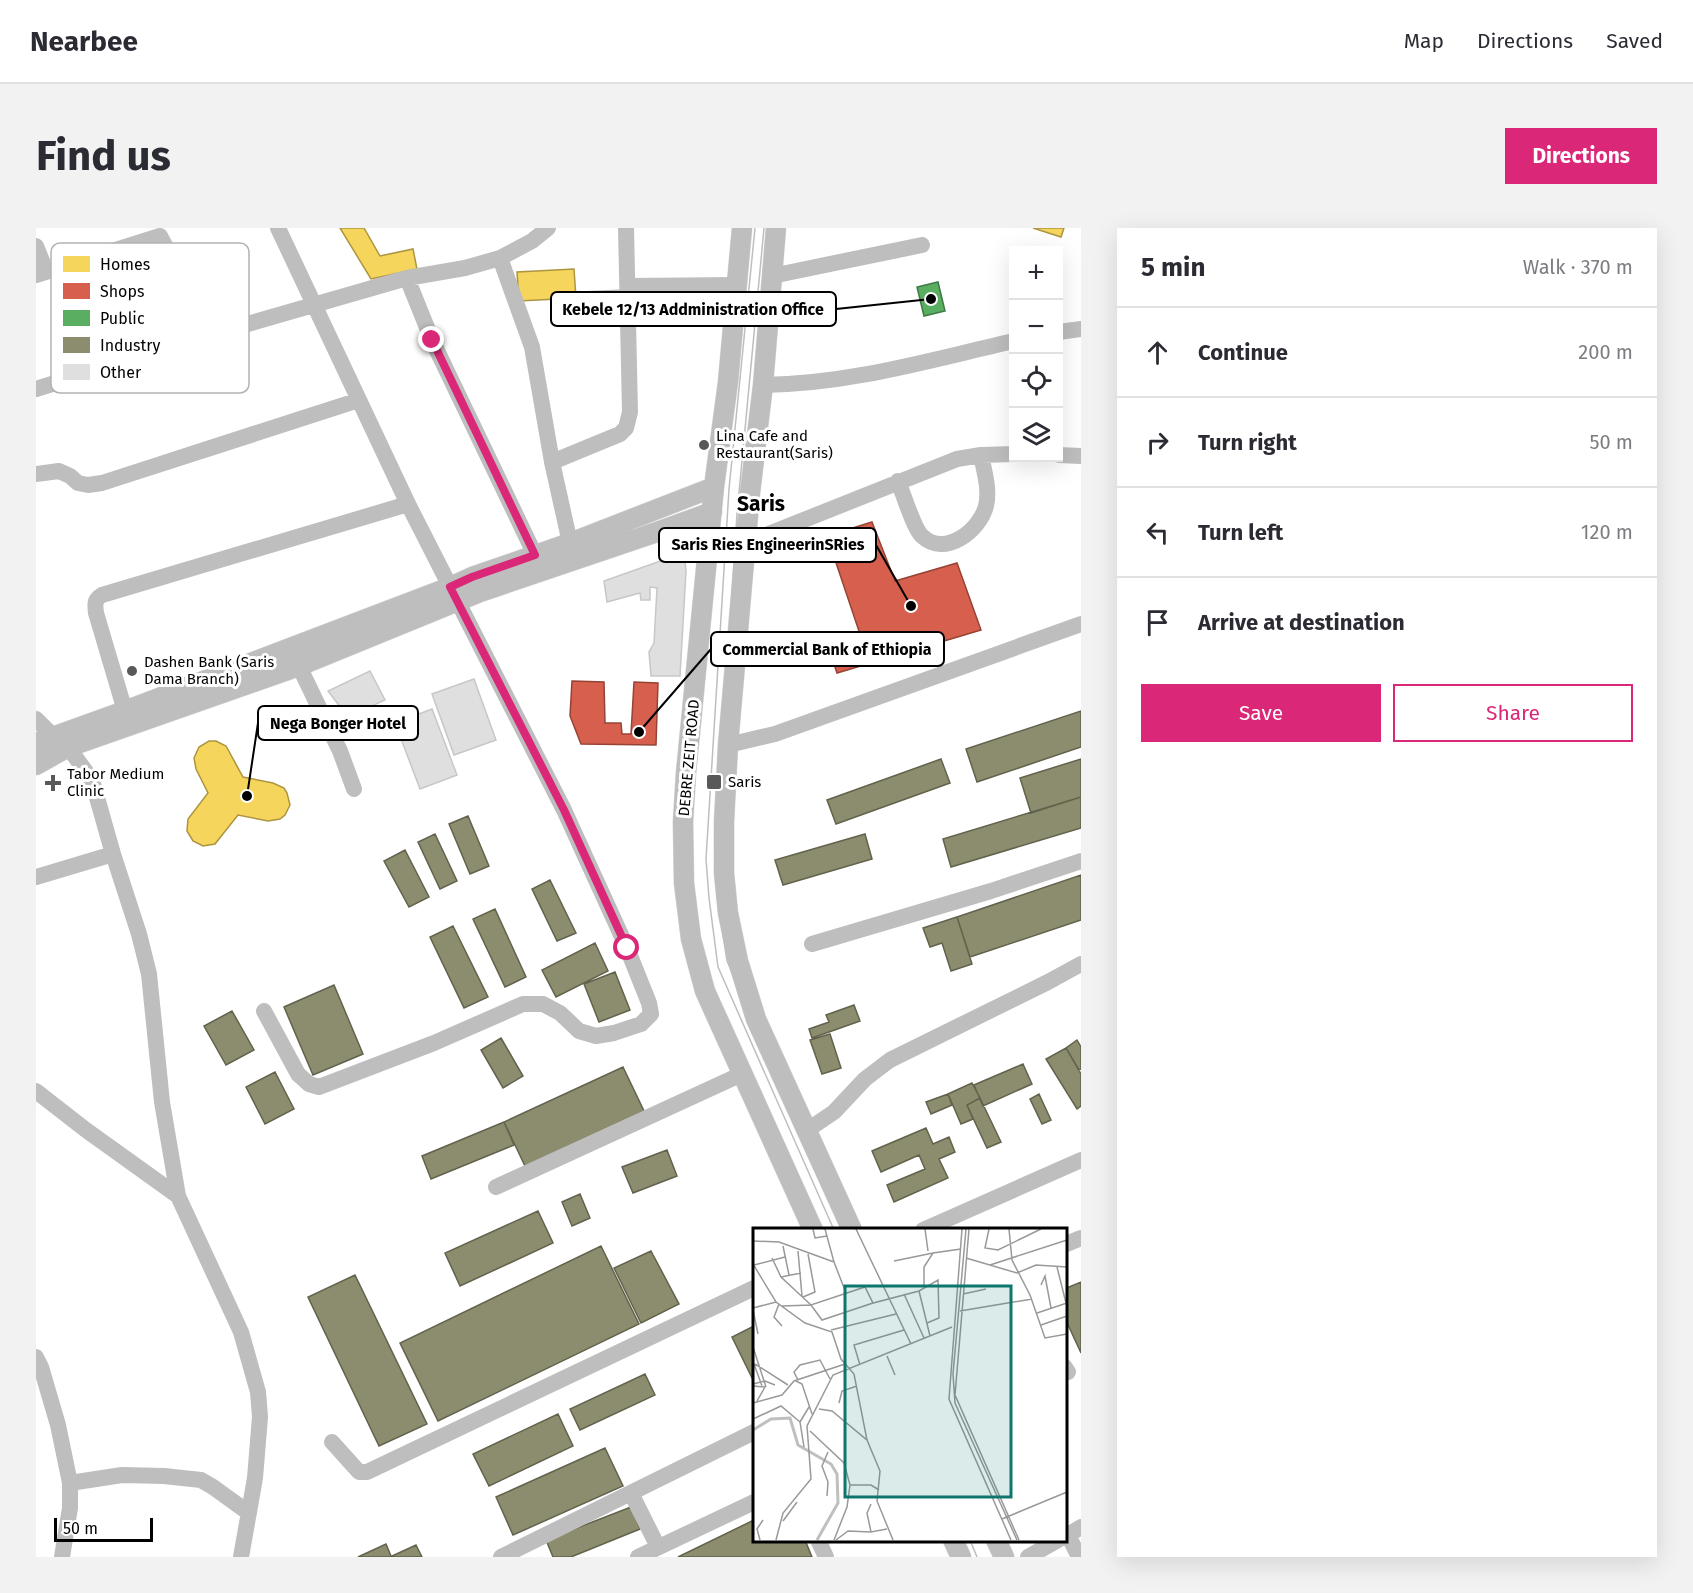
<!DOCTYPE html>
<meta charset="utf-8">
<style>
:root{--surface:#fff;--page:#f2f2f3;--text:#2b2b33;--muted:#7c7c81;--line:#e1e1e2;--accent:#db2777}
body{margin:0;font-family:"Fira Sans",sans-serif;background:var(--page);color:var(--text)}
.controls{position:absolute;right:18px;top:18px;display:grid;overflow:hidden;border-radius:0px;box-shadow:0 6px 24px #0002}
.controls button{width:54px;height:54px;display:grid;place-items:center;padding:0;border:0;border-bottom:2px solid var(--line);background:var(--surface);color:var(--text);font:30px sans-serif}
.scale{position:absolute;left:18px;bottom:15px;width:99px;box-sizing:border-box;padding-left:6px;border:3px solid #000;border-top:0;font-size:16px;line-height:21px;white-space:nowrap;color:#000;-webkit-text-stroke:4px #fff;paint-order:stroke}
.stop{position:absolute;width:18px;height:18px;margin:-14px;border:4px solid #db2777;border-radius:50%;background:#fff}
.stop.end{background:#db2777;border-color:#fff;box-shadow:0 2px 6px #0008}
.list{margin:0;padding:0;list-style:none}
h2{display:flex;justify-content:space-between;align-items:center;height:78px;margin:0;padding:0 24px;font-size:26px}
h2 small{font-size:20px;font-weight:400;color:var(--muted)}
.list li{display:grid;grid-template-columns:39px 1fr auto;gap:18px;align-items:center;box-sizing:border-box;height:90px;padding:0 24px;border-top:2px solid var(--line)}
.list b{display:block;font-size:22px;white-space:nowrap}
.list em{font-size:20px;font-style:normal;color:var(--muted)}
.actions{display:flex;gap:12px;padding:18px 24px}
.actions a{flex:1;padding:14px 0;border:2px solid var(--accent);border-radius:0px;text-align:center;font-size:21px;color:var(--accent)}
.actions .main{background:var(--accent);color:#fff}
.icon{flex:none;width:33px;height:33px;fill:none;stroke:currentColor;stroke-width:2;stroke-linecap:round;stroke-linejoin:round}
.map{position:relative;flex:none;width:1045px;height:1329px;overflow:hidden;border-radius:0px}
header{display:flex;align-items:center;gap:36px;box-sizing:border-box;height:84px;padding:0 30px;background:var(--surface);border-bottom:2px solid var(--line)}
header strong{font-size:28px}
nav{display:flex;gap:33px;margin-inline-start:auto;font-size:21px}
.intro{display:flex;align-items:center;justify-content:space-between;box-sizing:border-box;height:144px;padding:0 36px}
h1{margin:0;font-size:42px}
.button{padding:15px 27px;border-radius:0px;background:var(--accent);color:#fff;font-size:21px;font-weight:700}
main{display:flex;gap:36px;padding:0 36px}
aside{flex:1;background:var(--surface);border-radius:0px;box-shadow:0 6px 24px #0002}
.map>svg:first-child{display:block}
.homes{fill:#f6d55c;stroke:#ac9540;stroke-width:1.5}
.shops{fill:#d6604d;stroke:#964336;stroke-width:1.5}
.public{fill:#5aae61;stroke:#3f7a44;stroke-width:1.5}
.industry{fill:#8c8c6e;stroke:#62624d;stroke-width:1.5}
.building{fill:#dfdfdf;stroke:#c7c7c7;stroke-width:1.5}
.lines{fill:none;stroke-linecap:round;stroke-linejoin:round}
.major-casing{stroke:#dbdbdb;stroke-width:21}
.minor{stroke:#bebebe;stroke-width:16}
.major{stroke:#bebebe;stroke-width:20}
.tram{stroke:#bebebe;stroke-width:1.5}
.route{stroke:#db2777;stroke-width:8}
.poi-dot{fill:#595959;stroke:#fff;stroke-width:2}
.labels{text-anchor:middle;dominant-baseline:central;stroke-width:6;stroke-linejoin:round;paint-order:stroke}
.poi-label{font-size:15px;fill:#000;stroke:#fff;text-anchor:start}
.street-label{font-size:15px;fill:#000;stroke:#fff}
.district-label{font-size:21px;font-weight:bold;fill:#000;stroke:#fff}
.inset-river{fill:none;stroke:#bfbfbf;stroke-width:3}
.inset-road{fill:none;stroke:#999;stroke-width:1.5}
.view{fill:#0f766e;fill-opacity:0.15;stroke:#0f766e;stroke-width:3}
.inset-edge{fill:none;stroke:#000;stroke-width:3}
.key{fill:#fff;stroke:#b2b2b2;stroke-width:1.5}
.key-label{font-size:16px;fill:#000}
.leader{fill:none;stroke:#000;stroke-width:2}
.callout-dot{fill:#000;stroke:#fff;stroke-width:2}
.callout{fill:#fff;stroke:#000;stroke-width:2}
.callout-label{font-size:16px;text-anchor:middle;font-weight:bold;fill:#000}
</style>
<header>
<strong>Nearbee</strong>
<nav><a>Map</a><a>Directions</a><a>Saved</a></nav>
</header>
<div class="intro"><h1>Find us</h1><a class="button">Directions</a></div>
<main>
<div class="map">
<svg width="1045" height="1329" viewBox="0 0 1045 1329">
<rect width="100%" height="100%" fill="#fff"/>
<!-- homes -->
<path class="homes" d="M304,0H328L344,28L377,21L381,41L335,51Z
M997,0H1028L1025,9Z
M538,41L540,70L483,73L481,44Z
M173,513H180L190,518L207,549L237,555L248,560L251,565L254,577L249,587L244,591L232,593L202,587L179,616L167,618L157,613L151,603L152,591L172,565L160,541L158,530L163,519Z"/>
<!-- shops -->
<path class="shops" d="M836,294L859,353L921,335L945,402L801,445L793,422L825,409L791,308Z
M536,453L568,454L569,495H585L586,506H595L598,454L622,455L620,517L545,516L534,488Z"/>
<!-- public -->
<path class="public" d="M902,54L909,83L888,88L881,59Z"/>
<!-- industry -->
<path class="industry" d="M1045,483V519L941,554L930,521Z
M905,531L914,555L800,596L791,572Z
M1045,531V569L995,585L984,550Z
M1045,569V600L915,639L907,611Z
M432,588L453,638L434,646L413,596Z
M399,606L421,653L404,661L382,614Z
M829,606L836,631L747,657L739,632Z
M369,622L393,669L373,679L348,633Z
M1045,647V692L934,729L921,689Z
M514,652L540,705L521,713L496,661Z
M459,681L490,749L469,759L437,691Z
M921,689L936,736L915,743L906,715L894,719L887,700Z
M417,698L452,769L428,780L394,709Z
M559,715L572,743L520,769L506,742Z
M579,744L594,782L563,794L548,756Z
M298,757L327,826L277,847L248,779Z
M818,777L824,793L776,810L773,801L793,794L790,787Z
M196,783L218,822L190,837L168,798Z
M794,806L805,840L786,846L774,812Z
M465,810L487,848L467,860L445,822Z
M1041,812L1045,819V841L1043,842L1030,820Z
M1030,820L1045,846V878L1041,881L1010,831Z
M987,836L996,856L947,878L938,857Z
M587,839L608,883L489,938L468,894Z
M239,844L258,881L229,896L210,859Z
M936,855L944,870L931,877L937,891L925,896L912,866Z
M912,866L916,877L895,886L890,874Z
M1003,866L1015,892L1006,896L994,871Z
M944,870L965,914L951,920L931,877Z
M468,894L478,917L395,951L386,928Z
M890,900L897,916L913,909L919,924L903,931L912,950L858,974L851,957L889,941L883,927L845,944L836,923Z
M631,922L641,948L597,965L586,939Z
M544,966L554,990L536,998L526,974Z
M502,983L517,1015L424,1058L409,1025Z
M565,1018L603,1096L402,1193L364,1115Z
M615,1023L643,1076L605,1095L578,1040Z
M319,1047L391,1196L343,1218L272,1069Z
M1045,1054V1125L1028,1088V1061Z
M718,1098V1154L696,1109Z
M609,1146L619,1167L544,1202L534,1181Z
M522,1186L537,1218L453,1258L437,1226Z
M569,1220L587,1258L477,1307L460,1269Z
M595,1279L604,1301L535,1329H517L510,1312Z
M718,1292V1312H769L776,1329H642Z
M350,1316L355,1328L354,1329H322Z
M380,1317L386,1329H354Z"/>
<!-- building -->
<path class="building" d="M642,329L649,333L650,343L644,448H615L613,424L618,415L621,360L614,359V372H605L604,365L571,374L568,353L633,330Z
M334,443L349,472L312,489L292,463Z
M438,451L460,512L418,527L396,466Z
M396,481L421,547L384,561L359,495Z"/>
<g class="lines">
<!-- major casing -->
<g class="major-casing">
<path id="major" d="M706,0L692,154L678,259L650,545L647,594L648,655L655,711L669,763L777,1002
M740,0L727,157L714,265L692,517L688,594V645L692,685L702,733L720,791L816,1002
M0,515L89,483L414,359L436,349L534,315L678,259
M0,537L32,519L263,438L444,364L621,304L676,284
M917,1312L925,1329
M960,1312L968,1329"/>
</g>
<!-- minor -->
<path class="minor" d="M0,18L10,43
M464,30L496,119L516,234L534,315
M0,47L124,8L177,106L371,50L429,40L464,30L496,13L512,0
M736,48L886,17
M371,50L396,112L499,327
M592,58L701,57
M551,71L592,69
M1023,104L1045,101
M727,157C814,156 894,132 978,113
M0,161L177,106
M1023,227L1045,228
M516,234L584,206L590,200L594,184L590,0
M0,246L23,243L34,248L42,255L52,257L66,255L323,172
M862,253C867,265 878,301 886,308C909,330 944,302 950,278C954,261 948,243 945,227
M710,315L921,231L945,227L978,226
M263,438L304,523L318,561
M0,491L17,508L32,519L56,552L77,626L103,706L113,746L126,874L142,968L50,902L0,863
M94,494L89,483L60,385C59,376 58,372 66,367L372,276
M692,517L739,506L1045,396
M0,649L77,626
M776,716L955,663L1045,633
M228,783L262,846L273,856L283,859L398,815L487,776H507L524,785L543,803L560,808L578,805L605,796L615,786L613,775L591,720L528,582L372,276L242,0
M770,903L798,884L829,851L854,832L1012,754L1045,736
M460,959L706,846
M142,968L205,1104L222,1164L224,1189L219,1250L205,1329
M887,1002L1045,932
M1028,1017L1045,1010
M0,1129L5,1139L22,1197L34,1255V1280L26,1329
M1028,1138L1032,1144
M296,1214L323,1244H331L718,1060
M34,1255L86,1247L128,1248L165,1252L177,1259L213,1285
M595,1265L622,1319
M1032,1307L1045,1299
M1028,1309L1032,1307L1043,1329
M782,1312L790,1329
M465,1329L718,1204
M602,1329L718,1274
M992,1329L1022,1312"/>
<!-- major -->
<use href="#major" class="major"/>
<!-- tram -->
<path class="tram" d="M719,0L693,261L670,631L673,670L682,739L798,1002
M728,0L701,286L684,554L680,630L681,668L691,733L812,1002
M934,1312L941,1329
M951,1312L958,1329"/>
</g>
<g class="lines">
<!-- route -->
<path class="route" d="M396,112L499,327L436,349L414,359L528,582L591,720"/>
</g>
<!-- markers -->
<g class="poi-dot">
<circle cx="668" cy="217" r="6"/>
<circle cx="96" cy="443" r="6"/>
<rect x="670" y="546" width="16" height="16" rx="3"/>
<path d="M14 546h6v6h6v6h-6v6h-6v-6h-6v-6h6z"/>
</g>
<g class="labels">
<!-- poi labels -->
<g class="poi-label">
<text x="680" y="208">Lina Cafe and<tspan x="680" dy="17">Restaurant(Saris)</tspan></text>
<text x="108" y="434">Dashen Bank (Saris<tspan x="108" dy="17">Dama Branch)</tspan></text>
<text x="31" y="546">Tabor Medium<tspan x="31" dy="17">Clinic</tspan></text>
<text x="692" y="554">Saris</text>
</g>
<!-- street labels -->
<g class="street-label">
<text transform="translate(653 530) rotate(-85)">DEBRE ZEIT ROAD</text>
</g>
<!-- district labels -->
<g class="district-label">
<text x="725" y="276">Saris</text>
</g>
</g>
<!-- overview -->
<g transform="translate(717 1000)">
<rect width="314" height="314" fill="#fff"/>
<path class="inset-river" d="M0,202L18,191L37,190L45,217L78,236L84,246L85,275L64,312"/>
<path class="inset-road" d="M60,1L62,10L74,8M103,1L158,116M172,1L175,23M209,1L196,171L258,312M213,1L200,146L202,175L264,312M216,1L202,167L266,312M236,1L232,20L245,22L288,1M256,1L259,32L277,67L292,110L314,106M0,13L26,14L81,34L72,1M30,18L36,47M45,23L49,68M19,30L28,49L58,77L112,59L120,75L166,63L185,52L186,90L174,95M213,30L264,45L283,37L314,39M141,33L180,25M81,34L93,65M0,36L23,74L52,95L79,104L88,131L101,146L114,212L79,183L66,181M1,37L32,29M237,37L314,12M304,39L313,75M28,49L48,45M288,57L292,48L298,80M171,59V39L180,25L208,21M166,63L177,108M151,66L171,110M210,66L233,61M50,69L62,64L55,26M26,76L21,89L29,98M29,78L58,77L69,92L120,75M0,80L23,74M0,82L5,106M207,83L279,71M284,85L314,75M288,97L314,88M78,102L143,86M0,119L13,159M134,128L142,147M1,136L9,158M2,136L35,157M107,137L101,117L151,102M45,152L41,144L47,137L67,132L77,151M43,153L49,156L59,186M0,156L12,153L22,157M0,158L12,159L4,173M0,175L29,167L41,153L92,136M86,175L89,163L104,158M0,191L28,178L47,194M57,203L91,235L97,257L94,279L81,312M114,212L127,243L124,273L140,312M51,219L47,194L56,179M97,257H118L126,262M74,268L75,254L69,238L75,224M118,276L114,285L118,304L134,301M249,291L314,264M30,293L44,274M7,312L4,301L10,292M23,312L30,285L58,251L54,198L80,147L199,99M83,312L95,303L118,304"/>
<path class="view" d="M92,58H258V269H92Z"/>
<rect width="314" height="314" class="inset-edge"/>
</g>
<!-- legend -->
<rect x="15" y="15" width="198" height="150" rx="9" class="key"/>
<rect x="27" y="28" width="27" height="16" fill="#f6d55c"/>
<rect x="27" y="55" width="27" height="16" fill="#d6604d"/>
<rect x="27" y="82" width="27" height="16" fill="#5aae61"/>
<rect x="27" y="109" width="27" height="16" fill="#8c8c6e"/>
<rect x="27" y="136" width="27" height="16" fill="#dfdfdf"/>
<g class="key-label">
<text x="64" y="42">Homes</text>
<text x="64" y="69">Shops</text>
<text x="64" y="96">Public</text>
<text x="64" y="123">Industry</text>
<text x="64" y="150">Other</text>
</g>
<!-- callouts -->
<path class="leader" d="M895 71L800 81M875 378L840 317M603 504L675 421M211 568L222 495"/>
<g class="callout-dot">
<circle cx="895" cy="71" r="6"/>
<circle cx="875" cy="378" r="6"/>
<circle cx="603" cy="504" r="6"/>
<circle cx="211" cy="568" r="6"/>
</g>
<g class="callout">
<rect x="515" y="64" width="285" height="34" rx="6"/>
<rect x="623" y="300" width="217" height="34" rx="6"/>
<rect x="675" y="404" width="233" height="34" rx="6"/>
<rect x="222" y="478" width="160" height="34" rx="6"/>
</g>
<g class="callout-label">
<text x="657" y="87">Kebele 12/13 Addministration Office</text>
<text x="732" y="322">Saris Ries EngineerinSRies</text>
<text x="791" y="427">Commercial Bank of Ethiopia</text>
<text x="302" y="501">Nega Bonger Hotel</text>
</g>
</svg>
<div class="controls">
<button>+</button>
<button>−</button>
<button><svg class="icon" aria-label="locate" viewBox="0 0 24 24"><circle cx="12" cy="12" r="6"/><path d="M12 2v4M12 18v4M2 12h4M18 12h4"/></svg></button>
<button><svg class="icon" aria-label="layers" viewBox="0 0 24 24"><path d="M12 4l9 5-9 5-9-5zM3 14l9 5 9-5"/></svg></button>
</div>
<div class="scale">50 m</div>
<div class="stop" style="left:591px;top:720px"></div>
<div class="stop end" style="left:396px;top:112px"></div>
</div>
<aside>
<h2>5 min<small>Walk · 370 m</small></h2>
<ul class="list">
<li><svg class="icon" aria-label="ahead" viewBox="0 0 24 24"><path d="M12 20V5M6 11l6-6 6 6"/></svg><div><b>Continue</b></div><em>200 m</em></li>
<li><svg class="icon" aria-label="right" viewBox="0 0 24 24"><path d="M7 20v-9h11M14 6l5 5-5 5"/></svg><div><b>Turn right</b></div><em>50 m</em></li>
<li><svg class="icon" aria-label="left" viewBox="0 0 24 24"><path d="M17 20v-9H6M10 6l-5 5 5 5"/></svg><div><b>Turn left</b></div><em>120 m</em></li>
<li><svg class="icon" aria-label="arrive" viewBox="0 0 24 24"><path d="M6 21V4h12l-3 4 3 4H6"/></svg><div><b>Arrive at destination</b></div></li>
</ul>
<div class="actions"><a class="main">Save</a><a>Share</a></div>
</aside>
</main>
